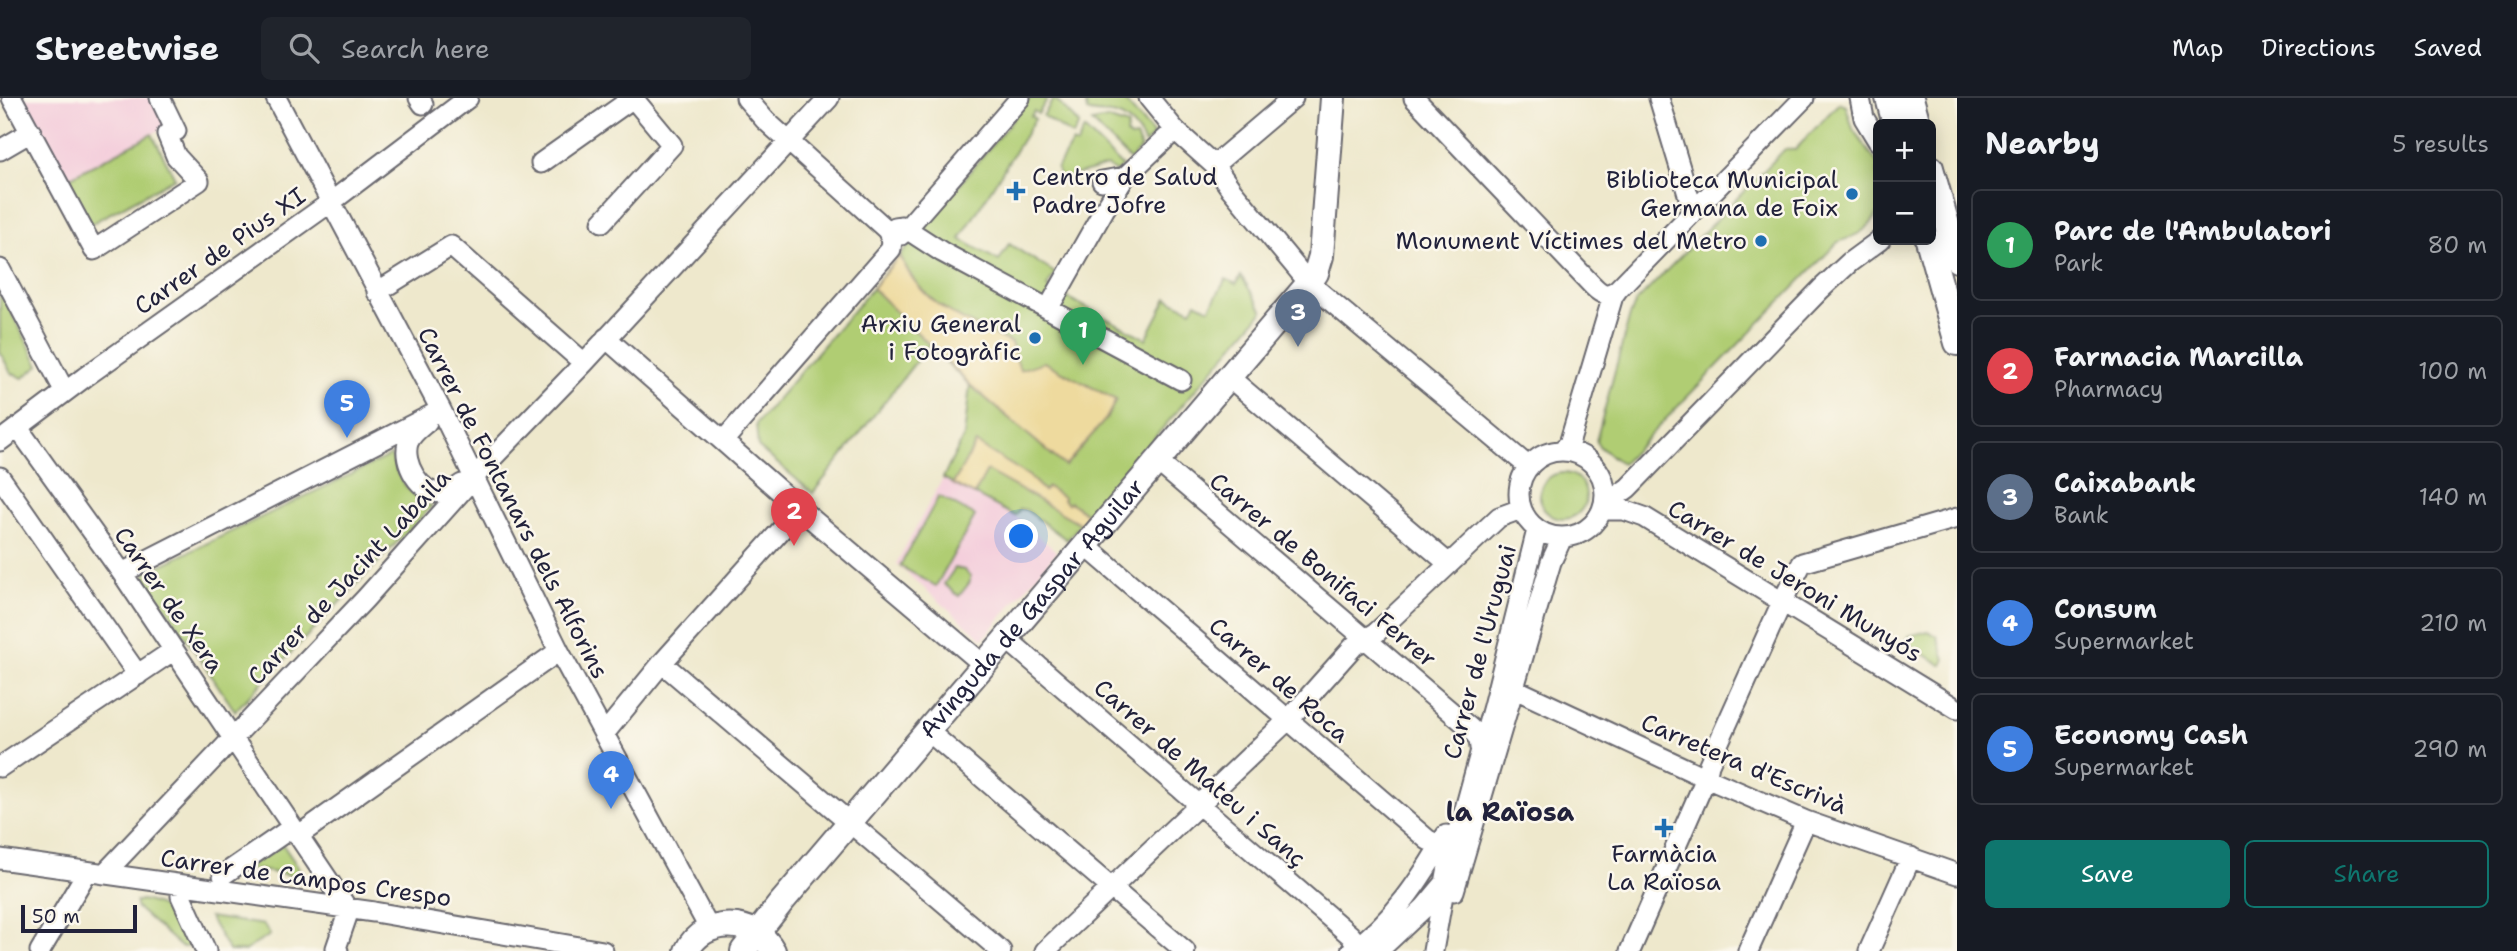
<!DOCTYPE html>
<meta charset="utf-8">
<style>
:root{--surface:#171b24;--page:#20242c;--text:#f1f3f6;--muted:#9ea1a6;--line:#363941;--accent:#0f766e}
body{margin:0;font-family:"Shantell Sans",sans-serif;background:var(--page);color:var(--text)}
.controls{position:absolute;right:21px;top:21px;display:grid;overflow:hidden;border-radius:10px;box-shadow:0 4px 18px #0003}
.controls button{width:63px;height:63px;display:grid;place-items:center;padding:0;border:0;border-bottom:2px solid var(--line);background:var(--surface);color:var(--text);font:35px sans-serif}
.scale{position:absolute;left:21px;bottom:18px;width:116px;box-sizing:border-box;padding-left:7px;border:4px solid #22223b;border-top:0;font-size:19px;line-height:24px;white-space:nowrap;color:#22223b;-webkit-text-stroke:5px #fbf7ec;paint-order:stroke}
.you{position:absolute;left:1022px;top:439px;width:24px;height:24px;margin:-18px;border:5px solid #fff;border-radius:50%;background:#1a73e8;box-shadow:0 0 0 10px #1a73e833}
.badge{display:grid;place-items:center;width:46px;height:46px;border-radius:50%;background:var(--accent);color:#fff;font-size:23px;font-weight:700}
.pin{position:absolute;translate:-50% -58px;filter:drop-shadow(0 2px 4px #0008)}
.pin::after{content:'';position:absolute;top:37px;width:24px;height:21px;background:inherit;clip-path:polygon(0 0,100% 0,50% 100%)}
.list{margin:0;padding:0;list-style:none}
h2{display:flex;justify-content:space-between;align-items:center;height:91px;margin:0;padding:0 28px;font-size:30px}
h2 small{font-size:23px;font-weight:400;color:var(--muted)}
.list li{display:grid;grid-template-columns:46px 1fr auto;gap:21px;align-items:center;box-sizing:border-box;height:112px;margin:0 14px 14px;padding:0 14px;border:2px solid var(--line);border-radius:10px}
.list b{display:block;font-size:26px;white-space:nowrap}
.list p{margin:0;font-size:23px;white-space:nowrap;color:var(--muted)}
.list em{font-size:23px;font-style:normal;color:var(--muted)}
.actions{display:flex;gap:14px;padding:21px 28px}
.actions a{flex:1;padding:16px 0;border:2px solid var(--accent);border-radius:10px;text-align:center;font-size:24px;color:var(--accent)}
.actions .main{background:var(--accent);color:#fff}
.icon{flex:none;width:38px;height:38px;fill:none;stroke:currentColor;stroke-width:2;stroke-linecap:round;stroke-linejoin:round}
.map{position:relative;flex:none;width:1957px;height:853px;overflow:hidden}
header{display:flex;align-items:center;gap:42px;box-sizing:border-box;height:98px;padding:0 35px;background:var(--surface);border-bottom:2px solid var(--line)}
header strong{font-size:33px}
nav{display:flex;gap:38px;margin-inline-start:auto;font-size:24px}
.search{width:490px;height:63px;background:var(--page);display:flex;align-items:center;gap:18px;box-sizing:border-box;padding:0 24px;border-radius:10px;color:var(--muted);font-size:26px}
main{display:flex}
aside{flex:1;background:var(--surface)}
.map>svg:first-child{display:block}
.built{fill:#f4cfdc}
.green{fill:#b0cd73;stroke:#697857;stroke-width:2}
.sand{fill:#eeda9e;stroke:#887e6c;stroke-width:2}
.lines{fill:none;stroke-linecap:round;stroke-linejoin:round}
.minor-casing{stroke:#69676e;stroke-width:23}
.major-casing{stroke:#69676e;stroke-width:28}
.minor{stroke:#fff;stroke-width:19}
.major{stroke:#fff;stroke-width:24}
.poi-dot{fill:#1f6fb2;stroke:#fbf7ec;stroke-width:2.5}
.labels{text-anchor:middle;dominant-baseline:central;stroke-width:5;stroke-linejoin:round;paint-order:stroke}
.poi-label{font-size:24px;fill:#22223b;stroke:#fbf7ec;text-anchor:end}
.street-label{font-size:24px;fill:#22223b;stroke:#fbf7ec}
.neighbourhood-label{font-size:26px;font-weight:bold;fill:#22223b;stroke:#fbf7ec}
</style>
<header>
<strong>Streetwise</strong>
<div class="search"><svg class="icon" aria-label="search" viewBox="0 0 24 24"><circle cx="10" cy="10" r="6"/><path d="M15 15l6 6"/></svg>Search here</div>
<nav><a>Map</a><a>Directions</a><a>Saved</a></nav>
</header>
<main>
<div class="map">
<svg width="1957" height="853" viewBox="0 0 1957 853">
<rect width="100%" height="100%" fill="#fbf7ec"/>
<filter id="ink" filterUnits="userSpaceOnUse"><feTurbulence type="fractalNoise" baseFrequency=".0143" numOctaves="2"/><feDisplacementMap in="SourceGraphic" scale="14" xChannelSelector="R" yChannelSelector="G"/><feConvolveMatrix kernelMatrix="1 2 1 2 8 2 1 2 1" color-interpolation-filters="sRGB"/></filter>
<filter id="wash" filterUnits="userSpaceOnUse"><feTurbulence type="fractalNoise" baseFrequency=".00686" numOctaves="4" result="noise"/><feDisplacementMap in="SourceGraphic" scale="28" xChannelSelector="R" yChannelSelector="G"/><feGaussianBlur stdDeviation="1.57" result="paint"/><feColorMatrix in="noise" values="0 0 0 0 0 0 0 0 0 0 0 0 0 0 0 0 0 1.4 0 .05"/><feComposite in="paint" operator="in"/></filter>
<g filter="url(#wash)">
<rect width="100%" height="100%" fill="#eee8cc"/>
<!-- built -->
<path class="built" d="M19,0H153L167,28L152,36L175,80L87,128Z
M943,380L1015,418L1057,454L983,541L896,466Z"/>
<!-- green -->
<path class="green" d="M1030,0H1048L1038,16L1034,13L1031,18L1035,21L960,141L999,163L1009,146L1055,175L1047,189L1146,241L1167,200L1191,212L1196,204L1209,211L1226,181L1236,186L1241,178L1263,213L1067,442L1026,412L1020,411L1015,418L943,380L964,338L970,287L929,247L813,395L758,349L756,326L929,124Z
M1085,0H1122L1154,37L1145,46C1138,32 1128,18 1111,16C1102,15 1095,16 1087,13Z
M1053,2H1056L1079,26L1073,38L1043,18Z
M1839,5L1846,8L1853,31L1878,66V114C1870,132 1856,138 1838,144L1622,366L1600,349L1596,343L1630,217L1636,204L1785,51L1795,52Z
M1107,21L1128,28L1126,36L1130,40L1136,39L1141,50L1130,62L1092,24Z
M1084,31L1122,68L1116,74L1107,68L1061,81L1057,70L1072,45L1077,47Z
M152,36L175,80L87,128L63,83Z
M0,193L39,267L23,280L11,275L0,254Z
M391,357C397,381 409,398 432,408L235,613L143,476Z
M1540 398a23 23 0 1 1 46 0a23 23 0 1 1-46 0Z
M939,398L975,418L936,488L900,468Z
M955,470L964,472L970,478V484L959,498L944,486Z
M1928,533L1937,538L1945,561L1942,567L1906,545L1909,538Z
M283,747L302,775L301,779L246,770Z
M141,802C172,808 171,818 188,843L189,849H181L136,809V804Z
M209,819L264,827L270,837L244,853H229Z"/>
<!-- sand -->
<path class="sand" d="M900,157C922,210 964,221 1011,245L1020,272L1044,264L1116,302L1106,321L1065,368L970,287L872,190Z
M976,345L1029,378L1044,393L1048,389L1064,400L1063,402L1068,406L1070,404L1088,417L1081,426L987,373L974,397L953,386Z"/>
</g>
<g filter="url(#ink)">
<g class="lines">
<!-- minor casing -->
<g class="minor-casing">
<path id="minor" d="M12,0L94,152L199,83L176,58L167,36L176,33L160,0
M276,0L441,312L559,553L709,830
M419,0L423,6
M1149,0L1175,32L1214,67L1231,91L1309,185L1529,369
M1414,0L1593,188C1602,197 1607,199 1618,191
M1659,0L1693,113
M1860,0L1864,20L1878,43
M0,52L31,34
M541,65L633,0L672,47L602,124
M1214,67L1293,0
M1102,83L1125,79L1175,32
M889,134L895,129L902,128L942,154L1181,282
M901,137L1020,0
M0,171L65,294
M377,194L451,148L584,265
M1048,211L1104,112L1125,79
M606,240L800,411L984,567
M1230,280L1449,466
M427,324C420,330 411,336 408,345C402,365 420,396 442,395C450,395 456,390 462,386
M18,330L122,475L347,810V818L336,850L338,853
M724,342L891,151L892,142L887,132L765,22L746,0
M0,343L85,279L331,104L468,0
M1519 396a43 43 0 1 1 86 0a43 43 0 1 1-86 0Z
M1561,353L1569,346L1613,198L1618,191L1804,0
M1158,364L1470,630L1479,641L1480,650
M0,379L138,577
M1604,407L1628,390L1821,191L1850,164L1880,142
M1603,412H1624L1644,419L1957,611
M1086,448L1428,742L1437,746L1442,744
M122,475L441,312
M1007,541L1350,837L1356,844V849
M662,565L1001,853
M1515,591L1706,680L1806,723L1957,776
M928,633L1185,853
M604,636L662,565L800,411
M0,669L174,552
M299,737L559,553
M0,761L374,814L603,853
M104,776L365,501L475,378L584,265L829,0
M223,777L284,735
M1454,793L1551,464L1562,440
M181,798L206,853
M40,853L87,774
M1045,853L1288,622L1354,548L1377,534L1499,419L1521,411
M1351,853C1393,824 1421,781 1446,737
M1378,853L1424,810L1444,786
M1433,853L1451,752L1463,718L1493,608L1537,432
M1630,853L1706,680L1709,666L1782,504L1802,465L1957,420
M1748,853L1806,723
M1869,853L1911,759"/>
</g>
<!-- major casing -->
<g class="major-casing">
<g id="major">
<path d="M1888,0L1895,26"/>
<path d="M1911,0L1918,26"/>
<path d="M1931,70L1957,162"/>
<path d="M1928,142L1957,245"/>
<path d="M687,853C703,818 756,820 773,853"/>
<path id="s1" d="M743,853L780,806L1309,185L1316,175L1321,158L1333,0"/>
</g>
</g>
<!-- minor -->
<use href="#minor" class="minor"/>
<!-- major -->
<use href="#major" class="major"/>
</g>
</g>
<!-- markers -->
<g class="poi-dot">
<path d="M1012.5 82.5h7v7h7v7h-7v7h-7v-7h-7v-7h7z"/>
<circle cx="1852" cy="96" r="7"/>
<circle cx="1761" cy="143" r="7"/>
<circle cx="1035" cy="240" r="7"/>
<path d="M1660.5 719.5h7v7h7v7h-7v7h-7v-7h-7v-7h7z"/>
</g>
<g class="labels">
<!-- poi labels -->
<g class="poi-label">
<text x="1032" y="79" text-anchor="start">Centro de Salud<tspan x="1032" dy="28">Padre Jofre</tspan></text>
<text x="1838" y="82">Biblioteca Municipal<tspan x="1838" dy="28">Germana de Foix</tspan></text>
<text x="1747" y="143">Monument Víctimes del Metro</text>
<text x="1021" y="226">Arxiu General<tspan x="1021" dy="28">i Fotogràfic</tspan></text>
<text x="1664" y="756" text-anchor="middle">Farmàcia<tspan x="1664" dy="28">La Raïosa</tspan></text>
</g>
<!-- street labels -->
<g class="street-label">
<text transform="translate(220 153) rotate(-35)">Carrer de Pius XI</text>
<text transform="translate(513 405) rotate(63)">Carrer de Fontanars dels Alforins</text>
<text transform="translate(1323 472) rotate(40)">Carrer de Bonifaci Ferrer</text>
<text transform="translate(349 479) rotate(-47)">Carrer de Jacint Labaila</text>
<text transform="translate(1795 483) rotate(31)">Carrer de Jeroni Munyós</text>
<text transform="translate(169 502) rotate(55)">Carrer de Xera</text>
<text stroke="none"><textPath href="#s1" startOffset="448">Avinguda de Gaspar Aguilar</textPath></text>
<text transform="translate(1480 554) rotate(-75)">Carrer de l'Uruguai</text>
<text transform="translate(1279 582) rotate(41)">Carrer de Roca</text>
<text transform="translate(1744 666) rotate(23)">Carretera d'Escrivà</text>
<text transform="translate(1200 675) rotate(41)">Carrer de Mateu i Sanç</text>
<text transform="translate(306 780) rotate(8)">Carrer de Campos Crespo</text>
</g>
<!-- neighbourhood labels -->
<g class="neighbourhood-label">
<text x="1510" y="713">la Raïosa</text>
</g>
</g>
</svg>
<div class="controls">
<button>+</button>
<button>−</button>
</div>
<div class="scale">50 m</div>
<div class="you"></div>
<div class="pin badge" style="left:1083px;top:267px;background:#2e9e5b">1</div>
<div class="pin badge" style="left:794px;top:448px;background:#e0444e">2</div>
<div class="pin badge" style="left:1298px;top:249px;background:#5c6f8a">3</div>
<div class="pin badge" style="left:611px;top:711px;background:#3f7fe0">4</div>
<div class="pin badge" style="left:347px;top:340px;background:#3f7fe0">5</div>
</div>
<aside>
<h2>Nearby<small>5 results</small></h2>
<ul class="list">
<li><span class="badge" style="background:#2e9e5b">1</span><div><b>Parc de l'Ambulatori</b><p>Park</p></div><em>80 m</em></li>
<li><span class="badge" style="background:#e0444e">2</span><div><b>Farmacia Marcilla</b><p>Pharmacy</p></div><em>100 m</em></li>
<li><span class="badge" style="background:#5c6f8a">3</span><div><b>Caixabank</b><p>Bank</p></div><em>140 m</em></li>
<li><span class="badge" style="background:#3f7fe0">4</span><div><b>Consum</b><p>Supermarket</p></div><em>210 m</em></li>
<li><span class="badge" style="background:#3f7fe0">5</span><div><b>Economy Cash</b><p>Supermarket</p></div><em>290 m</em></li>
</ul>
<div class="actions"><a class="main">Save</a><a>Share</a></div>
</aside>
</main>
